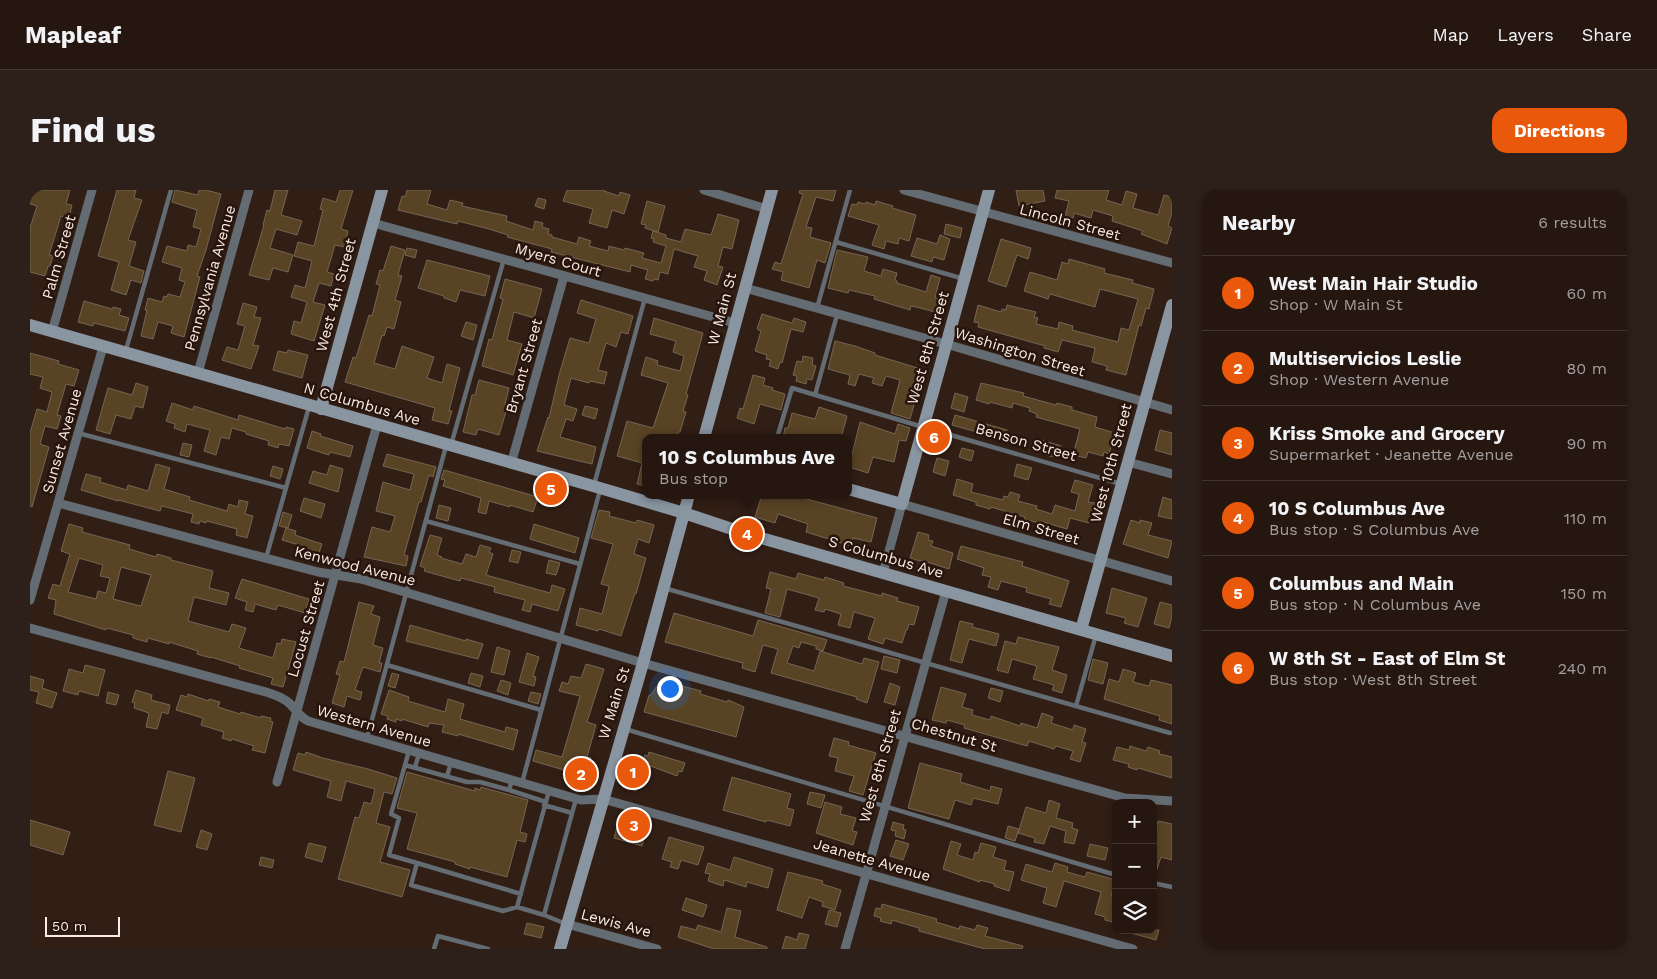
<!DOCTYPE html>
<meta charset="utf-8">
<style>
:root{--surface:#251610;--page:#2d1f19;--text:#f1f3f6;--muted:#a39f9f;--line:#423530;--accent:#ea580c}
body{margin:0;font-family:"Work Sans",sans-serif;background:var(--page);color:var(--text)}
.controls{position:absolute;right:15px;bottom:15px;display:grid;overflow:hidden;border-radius:10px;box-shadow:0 2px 8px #0003}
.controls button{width:45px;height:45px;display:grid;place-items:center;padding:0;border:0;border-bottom:1px solid var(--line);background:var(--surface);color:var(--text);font:25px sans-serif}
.scale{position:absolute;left:15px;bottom:12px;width:75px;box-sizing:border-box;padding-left:5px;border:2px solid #f9ece5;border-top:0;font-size:14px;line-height:18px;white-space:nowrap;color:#f9ece5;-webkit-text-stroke:4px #27140c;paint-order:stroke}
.you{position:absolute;left:639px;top:498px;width:18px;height:18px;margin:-12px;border:4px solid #fff;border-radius:50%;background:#1a73e8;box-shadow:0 0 0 8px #1a73e833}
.badge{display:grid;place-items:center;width:32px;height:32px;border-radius:50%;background:var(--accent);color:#fff;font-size:16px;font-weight:700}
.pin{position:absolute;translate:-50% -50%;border:2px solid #fff;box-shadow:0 1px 5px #0006}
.popup{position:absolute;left:612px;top:244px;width:210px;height:65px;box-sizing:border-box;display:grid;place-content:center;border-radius:10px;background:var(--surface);filter:drop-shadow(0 1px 4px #0005);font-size:16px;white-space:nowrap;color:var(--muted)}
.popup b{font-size:19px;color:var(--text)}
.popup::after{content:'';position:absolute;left:50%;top:100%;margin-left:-10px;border:10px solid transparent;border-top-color:var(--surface)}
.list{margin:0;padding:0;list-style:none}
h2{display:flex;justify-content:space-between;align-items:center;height:65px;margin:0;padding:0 20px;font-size:21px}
h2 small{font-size:16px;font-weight:400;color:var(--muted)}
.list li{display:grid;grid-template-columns:32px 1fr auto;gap:15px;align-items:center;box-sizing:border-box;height:75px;padding:0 20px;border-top:1px solid var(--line)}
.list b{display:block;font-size:19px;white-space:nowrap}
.list p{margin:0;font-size:16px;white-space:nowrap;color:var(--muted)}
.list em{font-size:16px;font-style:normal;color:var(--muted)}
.icon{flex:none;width:28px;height:28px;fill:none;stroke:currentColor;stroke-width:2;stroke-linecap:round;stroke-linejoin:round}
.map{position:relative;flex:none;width:1142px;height:759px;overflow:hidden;border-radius:15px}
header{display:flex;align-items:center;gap:30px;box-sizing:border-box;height:70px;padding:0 25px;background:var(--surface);border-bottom:1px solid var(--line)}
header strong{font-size:24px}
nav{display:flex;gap:28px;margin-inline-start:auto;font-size:18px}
.intro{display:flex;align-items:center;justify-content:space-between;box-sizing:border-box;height:120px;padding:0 30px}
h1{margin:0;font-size:35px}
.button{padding:12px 22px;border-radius:15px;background:var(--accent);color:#fff;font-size:18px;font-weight:700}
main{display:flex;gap:30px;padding:0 30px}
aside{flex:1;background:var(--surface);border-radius:15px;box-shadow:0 2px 8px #0003}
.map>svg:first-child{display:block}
.building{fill:#594325;stroke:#756653;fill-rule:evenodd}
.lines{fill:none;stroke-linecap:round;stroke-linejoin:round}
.lane{stroke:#646c73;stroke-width:4.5}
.street{stroke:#646c73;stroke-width:9}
.secondary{stroke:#8995a1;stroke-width:12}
.labels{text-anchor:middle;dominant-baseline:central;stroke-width:5;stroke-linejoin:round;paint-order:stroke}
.street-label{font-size:15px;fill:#f9ece5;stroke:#27140c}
</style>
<header>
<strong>Mapleaf</strong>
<nav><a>Map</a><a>Layers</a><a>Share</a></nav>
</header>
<div class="intro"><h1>Find us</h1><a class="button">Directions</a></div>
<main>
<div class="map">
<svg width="1142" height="759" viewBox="0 0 1142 759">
<rect width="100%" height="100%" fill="#311e15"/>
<!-- building -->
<path class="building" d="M1,0H40L36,14L42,15L39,28L31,26L19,65L23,66L20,76H18L15,86L0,82V38L7,16L0,14Z
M87,0H106L104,8L112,10L98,50L106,52L99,76L114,81L111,93L101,90L96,105L81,100L89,72L68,66Z
M145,0L168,5L169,0H176L191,4L176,60L167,86L170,87L154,147L141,143L143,136L128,132L123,149L111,146L117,120H115L118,108L132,112L134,106L137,107L138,104L150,107L155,92L149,90L152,78L132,72L137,56L157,61L158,55L166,57L171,39L163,37L167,20L142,12Z
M245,0H258L251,25L272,31L267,45L246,39L240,58L263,65L258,82L243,78L239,90L219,85L234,35H233L237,20L240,21Z
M310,0H323L311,39L318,41L314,57L305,55L297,82L304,84L301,96L289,93L283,112L295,115L284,151L261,144L264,131L271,133L277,112L261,107L265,95L275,98L282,71L264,66L268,52L284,56L293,20L290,19L293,8L306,12Z
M377,0H401L397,14L417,20L420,10L433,13L432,16L477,26L476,31L503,40L505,31L513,33L512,37L519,39L518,44L522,45V47L547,54L549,47L561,51L559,56L578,61L579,56L594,60L595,58L614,63L612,68L631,73L636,56L623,52L624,49L621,48L623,41L636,45V48L651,52L655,39L681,45L688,24L709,30L702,59L693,57L688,76L693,77L687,95L674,90L677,81L664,77L668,66L644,59L638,84L630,82L628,90L624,89L623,91L615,89L618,80L601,75L600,82L521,62L522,59L477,47L478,45L459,39L428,31L427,34L368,20L372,6L375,7Z
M537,0H574V1L589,6L590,2L600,5L594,24L582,20L577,38L559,33L563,19L533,11Z
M770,0H806L803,11L786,7L776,37L782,38L780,47L801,53L795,73L787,70L779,98L751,90L753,82L742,79L745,72L751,74L773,4L769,3Z
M986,0H1013L1015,11L989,16Z
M1027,0H1079L1076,10L1092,15L1096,1L1107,4L1103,18L1128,25L1134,5L1142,7V23L1138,36L1142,38L1137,54L1111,44L1113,41L1082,31L1083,26L1063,20L1061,28L1044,23L1043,28L1035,26L1039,11L1025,8Z
M508,8L516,10L514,19L505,16Z
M617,11L635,16L628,42L615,38L616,35L611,34Z
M846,11L863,16L862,18L886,25L879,51L869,48L868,54L856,51L854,59L842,55L849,35L818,26L822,14L827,15L828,12L835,14L836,12L845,15Z
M916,34L932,38L930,48L914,44Z
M910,45L920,49L914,70L903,67L902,72L881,66L887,48L907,54Z
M971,49L1001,58L998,69L987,65L976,97L958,91Z
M361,56L375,60L368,85L372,86L365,110L371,112L364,139L357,137L354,146L352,145L344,173L365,179L372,156L404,167L397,188L412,193L417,174L430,178L419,221H422L418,234L402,230L405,218L315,192L323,167L326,168L339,125L342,126L350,95L346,94L350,80L353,81Z
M377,58L387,60L385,68L375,65Z
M807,60L838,67L834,81L851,86L853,79L867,83L865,90L867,91V93L896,102L901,85L910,88L905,108L913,110L909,123L886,117L881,116L880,120L844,109L845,106L819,100L818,103L798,98Z
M1039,69L1075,79L1074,83L1103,90L1102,93L1124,99L1119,119L1116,118L1111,136L1109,135L1096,185L1076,180L1077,176L1062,172L1065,158L1032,150L1028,162L1014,158L1015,156L948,137L949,133L944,132L948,115L971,122L972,119L976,120L977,115L1006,122L1004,127L1008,128L1006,134L1028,139L1029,132L1043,136L1042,140L1088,152L1091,138L1099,140L1108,109L1070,99L1065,117L1020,104L1018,109L994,101L1000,82L1027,90L1032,72L1038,74Z
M397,70L460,86L455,106L430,100L426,112L414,108V106L388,98Z
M475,89L512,99L504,128L484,122L477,150L492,154L483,185L452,176L459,149L462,150L473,109L470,108Z
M551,110L603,126L598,144L591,142L586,157L576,153L568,180L577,182L574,194L560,191L559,193L541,188L534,215L547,219L543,231L536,229L530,247L566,257L562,274L507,261L518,227L519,228L529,185L540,148L559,153L566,129L547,123Z
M54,111L82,119L83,117L91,119L89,125L99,128L95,141L64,133L63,136L48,132Z
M213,113L227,117L224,127L231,128L223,155L229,156L221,179L192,170L197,157L208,160L215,136L207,134Z
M732,124L762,133L764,128L776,132L773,142L761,139L752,173L750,172L748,179L739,176L741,170L736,169L737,165L725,161L731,141L727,139Z
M624,128L673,143L656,204L658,205L653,221L656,222L650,242H648L647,248H616V296L607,294L612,273L587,266L597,231L623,238L638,193L611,185L616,167L628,171L627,175L650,181L654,166L643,162L646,151L620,144Z
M436,132L447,135L443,150L431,146Z
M805,151L825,156L845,163V165L891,179L885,200L888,201L880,229L861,223L870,190L856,186L852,196L842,193L844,188L829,184L825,196L818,194L820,185L798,179Z
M258,160L278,165L272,188L243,180L248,161L257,163Z
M0,163L29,171L28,174L49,180L44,196L36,194L27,225L31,226L27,239L15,236L10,254L19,257L2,317L0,316V243L7,219L17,222L22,202L10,198L13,187L0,184Z
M773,166L783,168L782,175L786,176L782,190L777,189L776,194L766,191L767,186L763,185L767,171L772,172Z
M723,185L735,188L733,195L743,198L742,200L755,204L751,220L730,214L724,234L707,228L710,218L713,219Z
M449,190L479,198L475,214L478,215L469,245L448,239L446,245L433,242L442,205H445Z
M106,193L118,197L113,218L105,216L101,229L86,225L80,244L66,240L78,198L102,205Z
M951,193L994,203L993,206L1026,215L1027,213L1042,217V220L1067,227L1065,237L1085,243L1079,264L1074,262L1073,266L1058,262L1056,268L1043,265L1050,239L1006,227L1007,224L999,221L1000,218L983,213L982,218L960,212L959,214L946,210Z
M925,203L938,207L934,222L921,218Z
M142,213L163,220L164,216L208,230L209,225L255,239L256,237L264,239L259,256L249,254L248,258L238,255L239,251L216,244V242L202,238L199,249L191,247L186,265L174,261L180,240L157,234L155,242L144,238L145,234L136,231Z
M555,216L568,219L565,229L552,225Z
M789,217L817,226L811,248H753L755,238H758L762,223L785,229Z
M925,225L977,240L975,250L922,235Z
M830,232L865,244L868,234L880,238L876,251L869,250L864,272L843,267L838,283L819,277Z
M1130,240L1142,243V265L1125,260Z
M282,241L291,244L290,246L323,256L320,267L300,262L299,265L277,258Z
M1012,250L1031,256L1028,268L1016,265L1017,263L1008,260Z
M153,253L162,255L159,267L150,265Z
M932,258L944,261L941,271L929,267Z
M357,264L406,277L403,287L399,285L391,312H389L374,365L378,366L376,376L334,367L342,337L360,342L365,326L346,321L353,292L380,300L384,284L353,276Z
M907,268L919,271L915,286L903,282Z
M126,274L140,278L134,299L160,307L159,310L197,321L199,314L208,317L209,310L218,312L215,324L223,326L217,348L206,345L207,339L177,331L176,333L170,331L169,334L161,332L163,324L132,316L130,321L88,310V311L51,300L56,284L71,288L70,292L97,300L98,295L118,301Z
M987,274L1002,278L998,290L984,286Z
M300,275L313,279L308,302L279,293L283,281L297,285Z
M243,276L253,279L250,289L240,286Z
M414,280L508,307L503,322L480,315V317L459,311L456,324L448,322L451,308L413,296L415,290L411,289Z
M927,289L943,294L941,302L973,310L974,306L978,307L980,302L990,305L988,311L1007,316L1006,319L1022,324L1025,315L1045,321L1049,304L1041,302L1045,290L1063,295L1058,312L1065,313L1059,333L1040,328L1037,339L1010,331L1009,333L994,329L995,327L961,317L960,319L946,315V312L923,305Z
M732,305H762L847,328L841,352L823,348L821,356L776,342L778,334L748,324L745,333L725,327Z
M1133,307L1142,310V329L1128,326Z
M274,308L295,314L291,328L270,321Z
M409,315L421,318L418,331L406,328Z
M569,320L580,322L579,326L606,333L607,330L624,335L619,353L608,349L604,364L616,368L606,404L605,403L591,446L569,439L568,441L546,435L550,418L572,424L579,396L571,394L583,354L561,348Z
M253,322L262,325L258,338L249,336Z
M1101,330L1110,333V330L1122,333L1118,345L1142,351L1138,368L1093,354Z
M39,334L53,338L52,342L100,355L99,359L126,367L127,364L141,368V370L183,381L179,398L199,403L196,415L164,407L158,431L199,442L202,434L216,438L209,458L243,468L247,453L251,454L252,449L266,452L253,497L241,494L243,488L209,478L210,476L181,467V468L167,464L168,461L139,452V454L118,448L117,452L103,448V445L77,438L76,440L24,424L26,410L18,408L23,394L30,396L40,364L31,361ZM49,368L73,375L70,386L80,388L76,403L68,401L66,409L38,402ZM91,377L121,385L111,416L83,409Z
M504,334L549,348L545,363L500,349Z
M256,338L266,341L265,345L292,354L287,369L271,364L272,359L269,358V355L252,350Z
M888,342L899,345L898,350L903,351L901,356L923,363L919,379L891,370L890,371L880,368Z
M400,345L412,348L407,365L412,367L411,368L432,374L436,364L446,367L450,355L461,358L459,362L463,364L456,385L520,403L522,395L535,399L528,421L502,414L500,422L492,420L495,410L464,402L465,397L431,388L430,391L394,381L395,378L390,376Z
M931,356L993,372L992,376L1039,391L1031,417L1019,414L1021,409L996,402L997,398L971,391L968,400L958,397L961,387L952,385L954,378L927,369Z
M482,360L491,362L488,373L479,371Z
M519,370L530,373L526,385L516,383Z
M740,382L766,389L768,383L794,390L795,387L814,393L813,396L852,406V403L868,408L867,411L889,417L884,435L879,434L877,440H876L872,453L855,448L853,454L838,449L845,428L824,422L820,438L808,435L811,424L795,419L794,422L785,420L789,408L757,399L750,427L735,423L741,399L736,398Z
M212,389L279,409L275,423L248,415L246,420L225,414L223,422L215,420L217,412L205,408Z
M1082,398L1117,408L1108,437L1094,433L1096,428L1076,423Z
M329,412L344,416L341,424L350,427L343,455L353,458L349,473H352L350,482L333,477L325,500L332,502L330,510L317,506L314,517L302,513L310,485L306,484L310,471L314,472Z
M1130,412L1142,415V426L1139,438L1124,434Z
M644,423L723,446L728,430L797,450L793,461L786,459V456L771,452L769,458L763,456L757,473L784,481L790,461L832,474L834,468L849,472L837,513L826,509L827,507L741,483L748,459L733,455L725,482L712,478L713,473L635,452Z
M930,431L943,434L942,437L969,444L966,456L939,449L932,473L920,470Z
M380,435L436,451V449L453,454L448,469L376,451Z
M988,447L1029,457L1022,480L1037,485L1032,503L1022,500L1024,495L1003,489L1007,476L982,469L978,483L967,480L975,451L986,454Z
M467,457L480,461L474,485L461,482Z
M497,463L509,467L503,486L506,487L504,496L489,492Z
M854,466L870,470L867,483L851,479Z
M1063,469L1078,473L1073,494L1058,490Z
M556,474L574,479L557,532L566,535L557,567L561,568L554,591L533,585L534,580L503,571L506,560L532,567L550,506L529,501L532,492L538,494L541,486L551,488Z
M55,475L75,480L68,506L49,501L48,505L33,501L39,479L53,483Z
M1093,479L1106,483L1103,492L1119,496L1121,490L1142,495V534L1129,530L1130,526L1074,509L1079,489L1089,492Z
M362,483L369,485L365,498L358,496Z
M441,483L453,486L450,497L438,493Z
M0,486L14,490L12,498L27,503L22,518L6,513L9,502L0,500Z
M471,490L481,493L478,505L467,501Z
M860,493L870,497L865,515L854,512Z
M652,496L671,501L670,504L697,512L698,510L714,517L706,547L614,522L619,505H621L626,497L649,503Z
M911,497L936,504L932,517L943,520L942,525L960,530L961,526L990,536L991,533L1007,538L1012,523L1023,527L1021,533L1043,540L1044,535L1056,539L1052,552L1056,553L1050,572L1040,569L1043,561L1026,556L1024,559L999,551L997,556L934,538L935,535L917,530L916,533L902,530Z
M961,498L973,501L970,512L958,508Z
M106,500L122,505L121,510L140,515L138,524L132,522L127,539L116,537L119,523L104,518L105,513L102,512Z
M359,500L379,507L378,511L415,522L418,509L434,514L430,529L475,542L476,537L488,540L483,560L428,544V546L412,542L414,535L399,533L398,537L372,529V531L366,529V532L357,529L358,526L351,524Z
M78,502L89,505L86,515L76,513Z
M501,502L511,504L508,514L498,511Z
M158,504L179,511V509L190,512L188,517L210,524L211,522L231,528V526L241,528L240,531L243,532L235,563L222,560L224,556L202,549L201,551L192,548L194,542L171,535L173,528L146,520L151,505L157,507Z
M804,548L819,552L818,555L846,563L833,605L819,601L824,586L805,581L808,568L799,566Z
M1100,556L1116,561L1118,557L1130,561L1129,564L1142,567V588L1108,578L1107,580L1098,577L1099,574L1083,570L1087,557L1099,560Z
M276,562L293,568L338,579L367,588L362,604L354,602L346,633L360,637L350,672L380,680L372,707L308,689L325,627L329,628L334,612L341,614L345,599L316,591L311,611L297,607L301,591L263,580L268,563L275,565Z
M619,562L655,573L652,582L649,581L647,586L613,573L615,565L618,566Z
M890,573L932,584L930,592L960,601L961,596L972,599L968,614L943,608L941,615L925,610L919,629L878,618Z
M599,576L612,580L606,601L593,597Z
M138,581L165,588L151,642L124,635Z
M377,582L445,601V598L450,600L451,597L498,610L490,642L497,644L495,652L487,650L477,687L440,677V679L425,674V672L377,659L387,623L367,618Z
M702,587L761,604L757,618L764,620L760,636L737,630L736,632L693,620Z
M780,602L795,605L791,618L777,614Z
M1019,610L1030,614L1026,628L1043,633L1042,638L1048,640L1044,654L1034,652L1036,641L1020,636L1014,654L1004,652L1005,648L988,643L996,617L1016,623Z
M795,612L812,617L810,624L826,628L822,641L827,642L823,655L786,643Z
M591,623L619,631L612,656L584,648Z
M0,630L40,642L33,665L0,655Z
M1128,631L1142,634V670L1131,667L1125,685H1123V650Z
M863,632L874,635L873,639L876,640L874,649L865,646L866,641L861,640Z
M978,636L989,639L985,651L975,648Z
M171,640L182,644L177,660L166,657Z
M639,647L674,657L668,675L651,670L648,679L640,677L642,672L632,669Z
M866,650L879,654L873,670L860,666Z
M921,651L931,654L927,665L943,670L945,662L948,663L951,653L966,657L963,667L976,671L974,680L984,682L979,701L964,696L965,694L950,690V692L913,679Z
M279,653L296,657L292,672L275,667Z
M1060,654L1078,658L1075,670L1057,666Z
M231,667L244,670L242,678L229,675Z
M704,667L743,679L738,698L717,692L716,697L694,690L693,696L678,691L680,684L675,683L678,673L700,680Z
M1025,673L1038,677L1037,682L1055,687L1057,682L1086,690L1081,706L1086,707V733L1075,730V727L1065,724L1071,702L1034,691L1026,717L1013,713L1017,698L991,690L996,674L1022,682Z
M758,682L793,691L792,694L811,700L805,720L792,716L793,712L779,707L772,728L747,720Z
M656,708L677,715L673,727L652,720Z
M852,714L907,729L906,732L929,739L930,736L945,740L947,735L958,738L955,746L993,756L992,759H955L889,741V738L862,730L861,734L850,731L851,728L844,726L846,718L851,719Z
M697,718L711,721L705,747L737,757V759H684L648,747L651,736L666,740L668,735L691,742Z
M799,720L811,723L807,737L795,734Z
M497,733L514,737L511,748L494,744Z
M1102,740H1129L1126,750L1101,743Z
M769,743L779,745L775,759H752L756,746L767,750Z"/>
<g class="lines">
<!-- lane -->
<path class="lane" d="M806,52L934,89
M787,118L820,0
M96,160L141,0
M785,205L807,125
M48,243L256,298
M747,248L762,198L893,237L1091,294
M421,255L474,69
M564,295L615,108
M396,331L550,374
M236,368L279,217
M634,398L1140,543
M357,475L511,520
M1046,516L1066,445
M595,539L1086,685
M337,548L416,256
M379,561L361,624L369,628L359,665L387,673L381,695L473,721L487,717L514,725L536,734
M375,575L437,592H450L479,600L482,590
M385,577L389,564
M417,586L421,573
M492,593L570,300
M479,600L516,612
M514,615L542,623
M387,673L491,704
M1123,693L1142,697
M487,717L519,601
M514,725L546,609
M404,759L408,746L458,759"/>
<!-- street -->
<path class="street" d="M674,0L737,19
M874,0L1142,73
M343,33L705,133
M715,98L916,154L1142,220
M22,142L62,0
M168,183L219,0
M1098,272L1142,284
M481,274L534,86
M28,313L288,382L331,389L613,473L1095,608L1142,611
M853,383L872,314L1142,391
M0,410L73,157
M0,438L236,502C245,505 255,508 261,515C267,521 270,527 278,531L551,610L573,609L1103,759
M247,592L347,235
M537,734L627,759
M815,759L916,401"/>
<!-- secondary -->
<path class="secondary" d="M0,135L570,298L654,323L717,344L1142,466
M291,219L352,0
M674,248L742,0
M818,299L872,314L959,0
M1051,440L1142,115
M530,759L613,473L659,305"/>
</g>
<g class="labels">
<!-- street labels -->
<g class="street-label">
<text transform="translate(1040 32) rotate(15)">Lincoln Street</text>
<text transform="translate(29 67) rotate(-74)">Palm Street</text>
<text transform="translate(528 70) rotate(16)">Myers Court</text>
<text transform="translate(180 88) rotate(-74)">Pennsylvania Avenue</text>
<text transform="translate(306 105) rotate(-75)">West 4th Street</text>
<text transform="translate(692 119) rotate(-75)">W Main St</text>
<text transform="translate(898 158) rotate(-74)">West 8th Street</text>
<text transform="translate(990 162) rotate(17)">Washington Street</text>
<text transform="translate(494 176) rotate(-74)">Bryant Street</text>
<text transform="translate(332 214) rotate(16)">N Columbus Ave</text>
<text transform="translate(32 251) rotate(-74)">Sunset Avenue</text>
<text transform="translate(996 252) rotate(16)">Benson Street</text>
<text transform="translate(1081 273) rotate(-75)">West 10th Street</text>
<text transform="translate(1011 339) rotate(16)">Elm Street</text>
<text transform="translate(856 367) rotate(16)">S Columbus Ave</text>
<text transform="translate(325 376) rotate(14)">Kenwood Avenue</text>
<text transform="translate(276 439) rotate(-74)">Locust Street</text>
<text transform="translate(584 513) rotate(-73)">W Main St</text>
<text transform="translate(344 536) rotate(16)">Western Avenue</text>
<text transform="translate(924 545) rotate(16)">Chestnut St</text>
<text transform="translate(850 576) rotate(-74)">West 8th Street</text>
<text transform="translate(842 670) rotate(16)">Jeanette Avenue</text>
<text transform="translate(586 733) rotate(15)">Lewis Ave</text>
</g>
</g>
</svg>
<div class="controls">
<button>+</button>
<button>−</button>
<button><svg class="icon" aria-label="layers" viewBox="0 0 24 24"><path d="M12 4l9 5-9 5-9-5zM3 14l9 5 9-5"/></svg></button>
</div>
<div class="scale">50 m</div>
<div class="you"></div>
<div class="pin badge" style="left:603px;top:582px">1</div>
<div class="pin badge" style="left:551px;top:584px">2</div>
<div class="pin badge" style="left:604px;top:635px">3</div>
<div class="pin badge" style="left:717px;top:344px">4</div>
<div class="popup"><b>10 S Columbus Ave</b>Bus stop</div>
<div class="pin badge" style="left:521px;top:299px">5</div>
<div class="pin badge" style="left:904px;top:247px">6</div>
</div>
<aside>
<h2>Nearby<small>6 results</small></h2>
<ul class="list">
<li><span class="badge">1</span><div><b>West Main Hair Studio</b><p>Shop · W Main St</p></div><em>60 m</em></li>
<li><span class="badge">2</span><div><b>Multiservicios Leslie</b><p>Shop · Western Avenue</p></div><em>80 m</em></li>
<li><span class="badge">3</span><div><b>Kriss Smoke and Grocery</b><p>Supermarket · Jeanette Avenue</p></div><em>90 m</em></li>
<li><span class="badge">4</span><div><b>10 S Columbus Ave</b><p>Bus stop · S Columbus Ave</p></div><em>110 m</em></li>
<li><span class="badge">5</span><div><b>Columbus and Main</b><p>Bus stop · N Columbus Ave</p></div><em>150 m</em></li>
<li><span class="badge">6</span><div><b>W 8th St - East of Elm St</b><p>Bus stop · West 8th Street</p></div><em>240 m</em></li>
</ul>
</aside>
</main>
